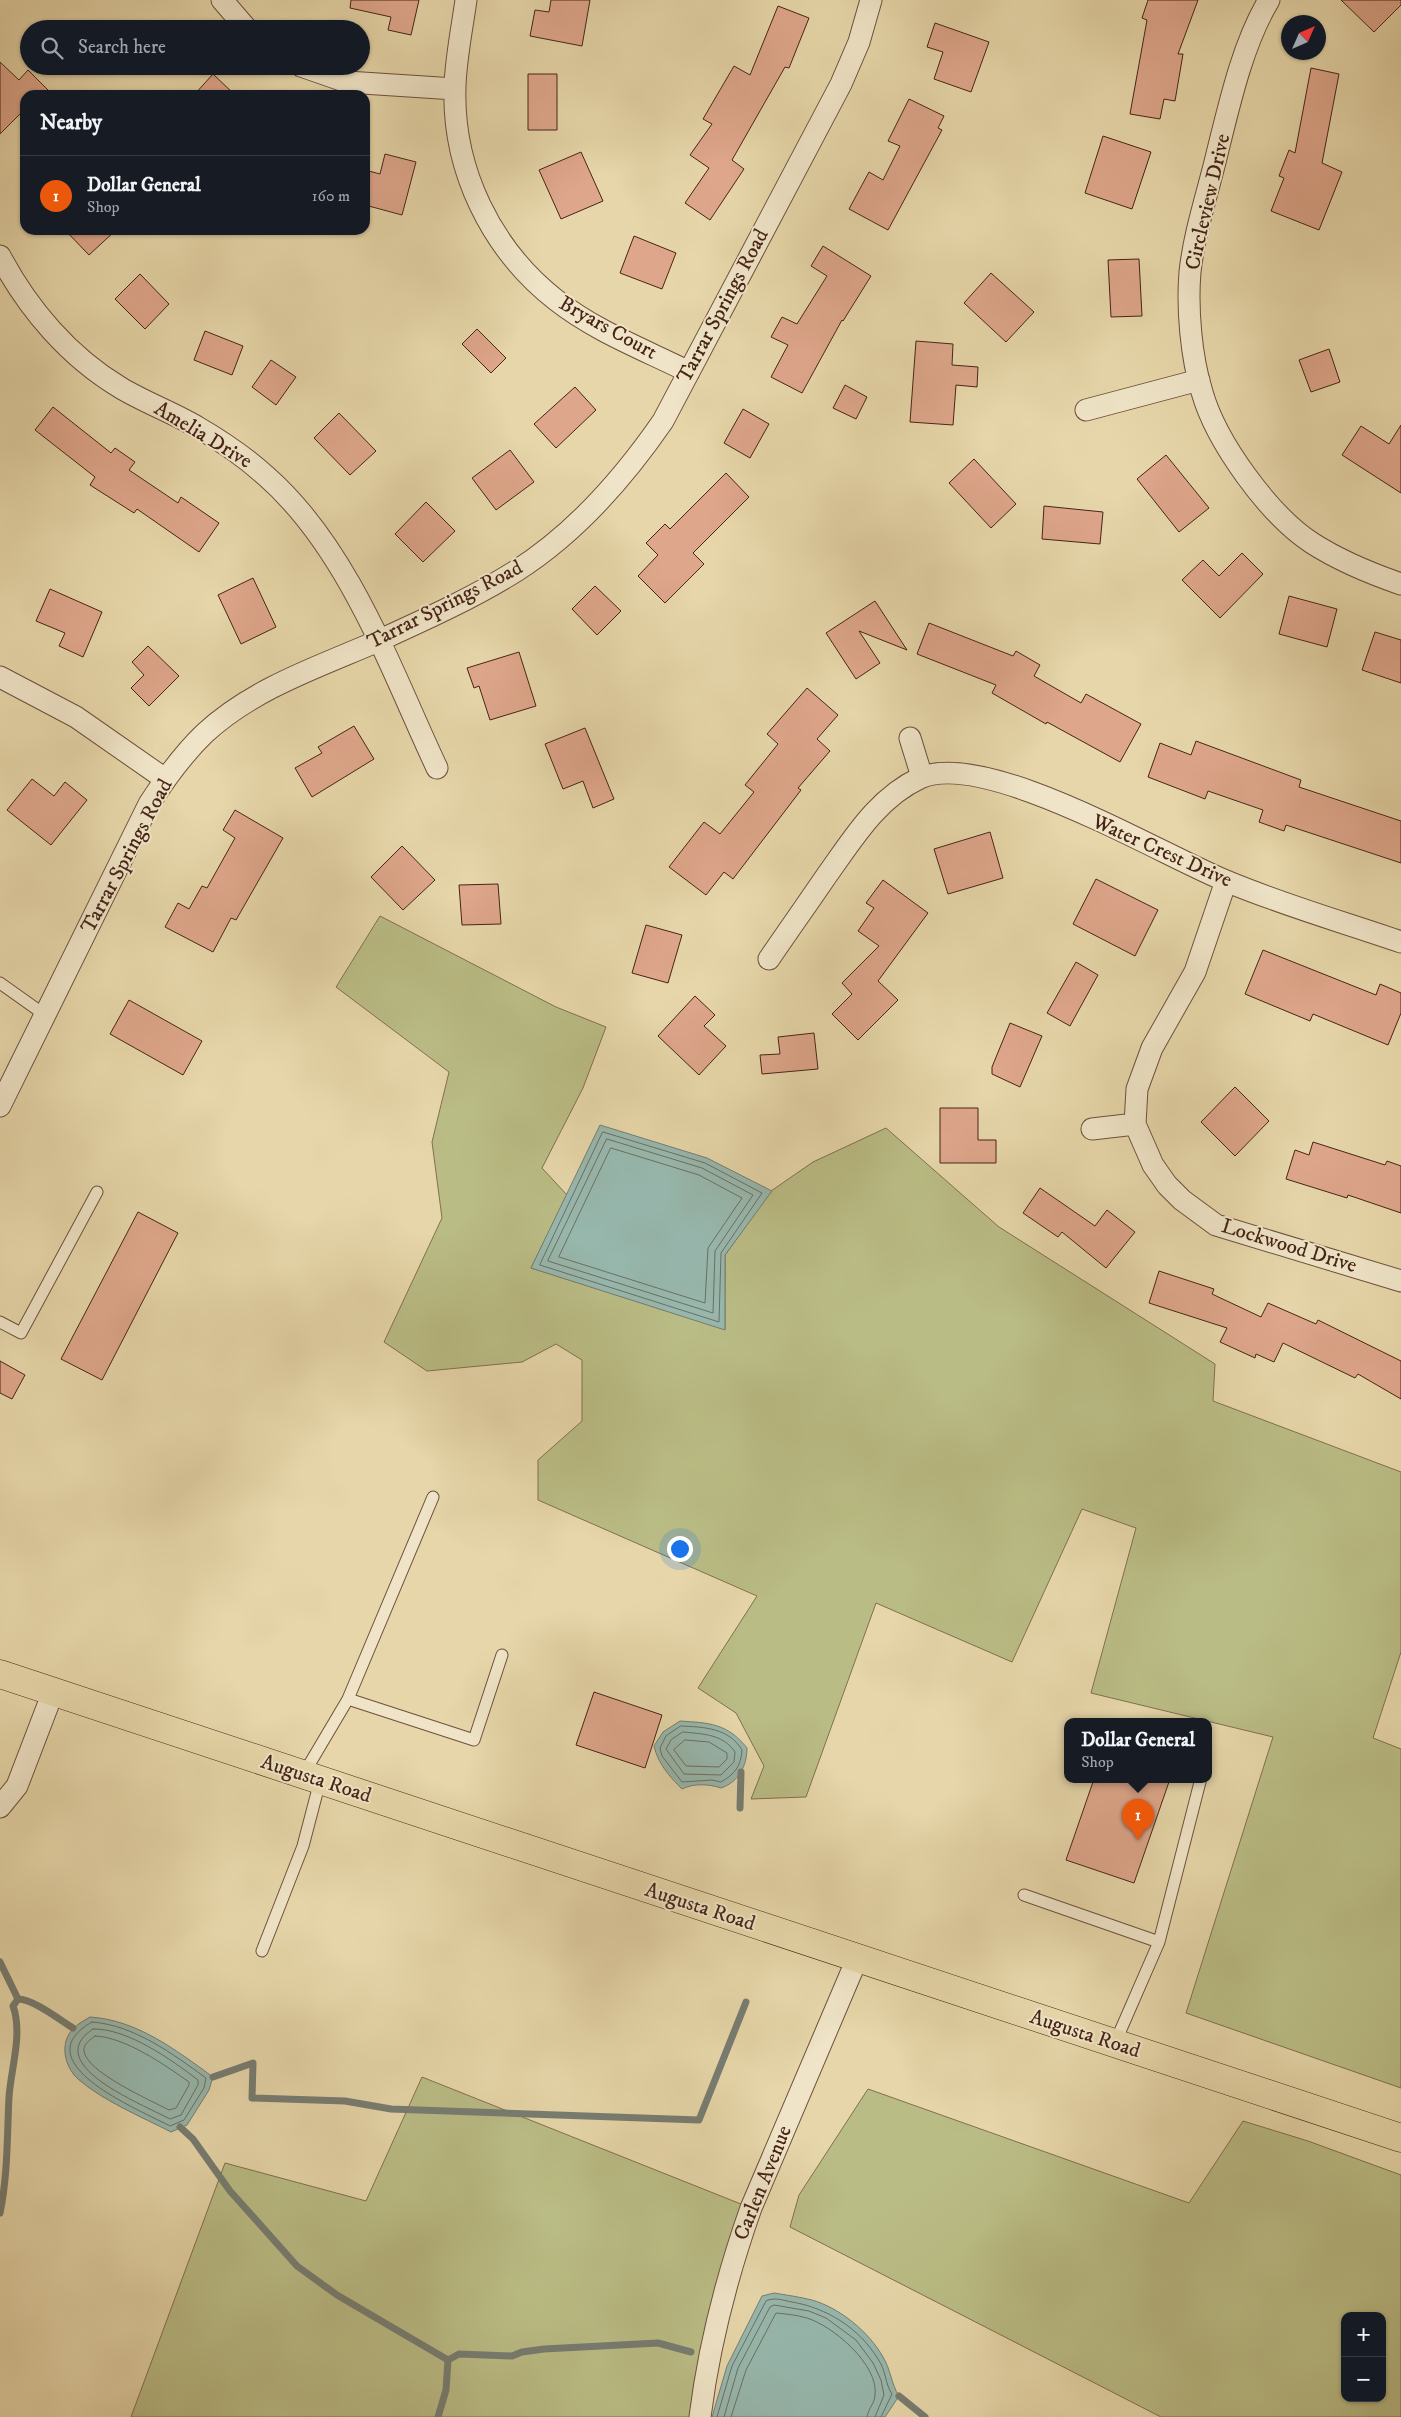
<!DOCTYPE html>
<meta charset="utf-8">
<style>
:root{--surface:#171b24;--page:#242831;--text:#f1f3f6;--muted:#9ea1a6;--line:#363941;--accent:#ea580c}
body{margin:0;font-family:"IM FELL DW Pica",serif;background:var(--page);color:var(--text)}
.controls{position:absolute;right:15px;bottom:15px;display:grid;overflow:hidden;border-radius:10px;box-shadow:0 1px 4px #0004}
.controls button{width:45px;height:45px;display:grid;place-items:center;padding:0;border:0;border-bottom:1px solid var(--line);background:var(--surface);color:var(--text);font:25px sans-serif}
.compass{position:absolute;left:1281px;top:15px;width:45px;height:45px;border-radius:50%;background:var(--surface);box-shadow:0 1px 4px #0004;rotate:45deg}
.you{position:absolute;left:679px;top:1548px;width:18px;height:18px;margin:-12px;border:4px solid #fff;border-radius:50%;background:#1a73e8;box-shadow:0 0 0 8px #1a73e833}
.badge{display:grid;place-items:center;width:32px;height:32px;border-radius:50%;background:var(--accent);color:#fff;font-size:16px;font-weight:700}
.pin{position:absolute;translate:-50% -41px;filter:drop-shadow(0 1px 2px #0008)}
.pin::after{content:'';position:absolute;top:26px;width:18px;height:15px;background:inherit;clip-path:polygon(0 0,100% 0,50% 100%)}
.popup{position:absolute;left:1064px;top:1718px;width:148px;height:65px;box-sizing:border-box;display:grid;place-content:center;border-radius:10px;background:var(--surface);filter:drop-shadow(0 1px 4px #0005);font-size:16px;white-space:nowrap;color:var(--muted)}
.popup b{font-size:19px;color:var(--text)}
.popup::after{content:'';position:absolute;left:50%;top:100%;margin-left:-10px;border:10px solid transparent;border-top-color:var(--surface)}
.list{margin:0;padding:0;list-style:none}
h2{display:flex;justify-content:space-between;align-items:center;height:65px;margin:0;padding:0 20px;font-size:21px}
h2 small{font-size:16px;font-weight:400;color:var(--muted)}
.list li{display:grid;grid-template-columns:32px 1fr auto;gap:15px;align-items:center;box-sizing:border-box;height:80px;padding:0 20px;border-top:1px solid var(--line)}
.list b{display:block;font-size:19px;white-space:nowrap}
.list p{margin:0;font-size:16px;white-space:nowrap;color:var(--muted)}
.list em{font-size:16px;font-style:normal;color:var(--muted)}
.icon{flex:none;width:28px;height:28px;fill:none;stroke:currentColor;stroke-width:2;stroke-linecap:round;stroke-linejoin:round}
.map{position:relative;flex:none;width:1401px;height:2417px;overflow:hidden}
.search{position:absolute;background:var(--surface);box-shadow:0 1px 4px #0004;left:20px;top:20px;width:350px;height:55px;display:flex;align-items:center;gap:12px;box-sizing:border-box;padding:0 18px;border-radius:28px;color:var(--muted);font-size:19px}
.panel{position:absolute;background:var(--surface);box-shadow:0 1px 4px #0004;left:20px;top:90px;width:350px;height:145px;border-radius:15px}
.map>svg:first-child{display:block}
.green{fill:#babc85;stroke:#80704e;fill-rule:evenodd}
.water{fill:#97b8ae;stroke:#777d72}
.lines{fill:none;stroke-linecap:round;stroke-linejoin:round}
.shore{stroke:#6e6e62;stroke-width:1}
.stream{stroke:#777d72;stroke-width:7}
.building{fill:#dea68b;stroke:#462417}
.lane-casing{stroke:#6e503c;stroke-width:13}
.street-casing{stroke:#6e503c;stroke-width:23}
.primary-casing{stroke:#462417;stroke-width:29}
.lane{stroke:#efe4c7;stroke-width:11}
.street{stroke:#efe4c7;stroke-width:21}
.primary{stroke:#e6d6a9;stroke-width:28}
.labels{text-anchor:middle;dominant-baseline:central;stroke-width:4;stroke-linejoin:round;paint-order:stroke}
.street-label{font-size:21px;fill:#462417;stroke:#efe4c7}
</style>
<div class="map">
<svg width="1401" height="2417" viewBox="0 0 1401 2417">
<rect width="100%" height="100%" fill="#e6d6a9"/>
<filter id="stains"><feTurbulence type="fractalNoise" baseFrequency=".004" numOctaves="4"/><feColorMatrix values="0 0 0 0 .2 0 0 0 0 .09 0 0 0 0 .02 0 0 0 .5 -.17"/></filter>
<radialGradient id="worn" r=".72"><stop offset=".6" stop-color="#630" stop-opacity="0"/><stop offset="1" stop-color="#630" stop-opacity=".3"/></radialGradient>
<!-- green -->
<path class="green" d="M380,916L556,1007L606,1027L583,1088L542,1168L567,1195L531,1268L725,1329V1255L771,1191L813,1162L886,1128L999,1227L1215,1364L1213,1401L1401,1472V1652L1373,1738L1401,1749V2088L1186,2013L1273,1737L1091,1693L1136,1528L1082,1509L1012,1662L876,1603L806,1797L751,1799L764,1766L736,1713L698,1688L757,1596L538,1500V1460L582,1421V1360L556,1344L522,1362L427,1371L384,1342L442,1218L432,1142L449,1072L336,987Z
M422,2077L751,2208L700,2417H131L225,2163L366,2201Z
M868,2089L1189,2203L1243,2121L1308,2141L1401,2175V2417H1161L790,2227L799,2195ZM1345,2316H1382V2398H1345Z"/>
<!-- water -->
<path class="water" d="M600,1125L707,1158L772,1191L725,1255V1330L531,1268Z
M680,1721C709,1723 727,1723 747,1748C747,1765 739,1782 721,1788C709,1784 694,1783 682,1789C670,1777 658,1764 654,1746L663,1732Z
M90,2017C137,2020 176,2050 213,2077L209,2090L187,2125L171,2132C142,2117 103,2101 78,2079C64,2066 59,2042 74,2028C79,2023 85,2020 90,2017Z
M774,2293C786,2295 800,2297 812,2300C840,2308 869,2332 883,2357C891,2370 891,2384 899,2396L885,2417H712L727,2366L762,2296Z"/>
<g class="lines">
<!-- shore -->
<path class="shore" d="M603,1132L705,1163L762,1193L721,1253L719,1322L540,1265Z
M607,1139L702,1168L753,1195L715,1251L713,1313L548,1261Z
M611,1148L699,1175L742,1198L708,1248L705,1303L559,1257Z
M681,1726C704,1727 729,1728 742,1750C741,1766 735,1774 721,1782L712,1780L682,1782L662,1756L660,1748L666,1736Z
M683,1732C703,1734 723,1734 735,1752L734,1762L721,1775L684,1774L666,1749L671,1740Z
M685,1740L709,1742L727,1753V1759L719,1767L686,1766L674,1750Z
M92,2022C134,2025 173,2054 206,2078L204,2088L184,2120L170,2126C140,2110 21,2062 92,2022Z
M93,2029C127,2028 172,2060 198,2080V2085L181,2115L170,2119C144,2105 39,2064 93,2029Z
M95,2036C125,2037 165,2065 189,2082V2085L176,2108L169,2110C152,2101 86,2072 84,2051C83,2044 90,2040 95,2036Z
M717,2417L732,2366L766,2301C774,2297 782,2300 792,2302C827,2308 859,2328 878,2359C886,2370 885,2384 892,2394L881,2417
M724,2417L738,2368L770,2307L774,2305L809,2311L826,2318L856,2340L873,2363L881,2380L884,2395L875,2417
M731,2417L746,2370L776,2313C786,2314 797,2315 807,2318C833,2326 879,2365 875,2395C875,2403 868,2409 867,2417"/>
<!-- stream -->
<path class="stream" d="M740,1808L741,1772
M0,1962L18,1999
M18,1999C33,1999 60,2020 73,2028
M213,2077L253,2063L252,2098L345,2101L391,2109L699,2120L746,2002
M180,2127L193,2139L230,2191L297,2266L337,2295L448,2360
M0,2213C8,2174 7,2136 9,2097C11,2068 23,2034 13,2006L18,1999
M448,2360L459,2354L512,2356L522,2352L544,2349L658,2343L691,2352
M899,2396L925,2417
M438,2417L446,2390L448,2360"/>
</g>
<!-- building -->
<path class="building" d="M351,0H419L411,35L388,30L391,17L350,8Z
M551,0H590L582,46L530,36L535,10L549,12Z
M1148,0H1198L1178,54H1183L1175,101L1164,99L1160,119L1130,114L1147,20L1142,18Z
M1341,0H1401V5L1374,32Z
M778,6L809,18L789,68L785,67L732,160L744,169L710,220L685,203L709,168L690,155L712,124L703,119L734,66L750,75Z
M935,23L989,42L971,92L934,79L943,52L927,47Z
M0,62L19,80L28,70L53,95H25V109L0,134Z
M1311,68L1339,74L1322,163L1342,172L1319,230L1271,211L1284,178L1279,176L1289,150L1295,153Z
M213,74L235,95H194Z
M528,74H557V130H528Z
M909,99L944,116L938,128L942,130L888,230L849,209L869,172L883,180L900,146L888,141Z
M1103,136L1151,152L1132,209L1085,193Z
M581,152L603,201L561,219L539,170Z
M385,154L416,162L402,215L365,205V170L380,174Z
M65,230H116L89,255Z
M634,236L676,253L662,289L620,273Z
M823,246L871,276L843,321L842,320L802,393L771,377L788,345L771,337L782,317L797,324L827,276L811,266Z
M1139,259L1142,316L1111,317L1108,260Z
M991,273L1034,312L1006,342L964,303Z
M140,274L169,304L145,329L115,299Z
M477,329L506,358L491,373L462,344Z
M205,331L243,346L232,375L194,360Z
M916,341L953,344L952,365L978,367L977,387L956,385L953,425L910,422Z
M1329,349L1340,382L1311,392L1299,360Z
M271,360L296,377L276,405L252,387Z
M845,385L867,397L856,419L833,408Z
M575,387L596,410L556,448L534,424Z
M53,407L111,453L115,448L135,462L129,470L178,503L181,497L219,523L199,552L137,509L134,513L90,485L95,477L35,430Z
M743,409L769,424L750,458L724,443Z
M339,413L376,451L350,475L314,438Z
M1401,425V493L1342,455L1361,426L1389,444Z
M510,450L534,482L496,510L472,478Z
M1166,455L1209,508L1179,532L1137,479Z
M974,459L1016,504L991,528L949,483Z
M726,473L749,497L693,553L704,564L665,603L638,576L658,555L646,543L665,524L670,529Z
M426,502L455,531L423,562L395,534Z
M1044,506L1103,512L1100,544L1042,539Z
M1242,553L1263,574L1220,618L1182,580L1203,560L1219,576Z
M253,578L276,627L241,644L218,595Z
M595,586L621,611L597,635L572,609Z
M50,589L102,612L83,657L59,646L65,633L36,621Z
M1289,596L1337,609L1327,647L1279,634Z
M875,601L907,650L859,631L880,663L856,679L826,633Z
M929,623L1013,656L1016,651L1040,665L1034,676L1081,703L1086,694L1141,724L1120,762L1047,722L1046,724L992,693L996,685L917,654Z
M1375,632L1401,640V683L1362,670Z
M148,646L179,676L149,706L131,688L144,675L132,662Z
M519,652L536,706L490,720L479,686L474,688L467,668Z
M807,688L838,715L817,739L830,751L798,788L801,790L733,879L724,872L706,895L669,867L704,822L720,834L754,792L745,785L778,744L767,734Z
M354,726L374,759L312,797L295,768L322,753L318,747Z
M585,728L614,799L593,808L583,781L563,789L545,744Z
M1196,741L1301,780L1299,787L1401,821V863L1286,825L1284,831L1259,822L1263,810L1208,791L1205,799L1148,777L1160,743L1191,755Z
M32,779L54,796L65,782L87,800L51,845L7,810Z
M235,810L283,838L236,920L231,918L213,952L165,927L178,903L189,909L202,886L207,888L235,838L223,830Z
M990,832L1003,878L948,894L934,849Z
M402,846L435,880L403,910L371,877Z
M1096,879L1158,910L1135,956L1073,924Z
M883,880L928,913L878,981L898,1000L858,1040L832,1014L852,994L842,983L879,946L858,931L874,908L866,903Z
M498,884L501,924L462,925L459,885Z
M646,925L682,935L668,983L632,973Z
M1263,950L1376,995L1380,984L1401,993V1013L1388,1045L1313,1014L1310,1021L1245,994Z
M1076,962L1098,975L1070,1026L1047,1013Z
M695,996L715,1015L704,1026L726,1046L699,1075L658,1036Z
M129,1000L202,1041L183,1075L110,1034Z
M1010,1023L1042,1036L1020,1087L992,1074V1067Z
M814,1033L818,1069L762,1074L760,1055L780,1054L778,1037Z
M1235,1087L1269,1121L1235,1156L1201,1122Z
M940,1108H978V1140H996V1163H940Z
M1313,1142L1385,1165L1387,1161L1401,1166V1213L1348,1195L1347,1198L1286,1179L1295,1150L1309,1155Z
M1040,1188L1095,1226L1107,1210L1135,1232L1106,1268L1062,1232L1058,1237L1023,1213Z
M138,1212L178,1233L102,1380L61,1359Z
M1159,1271L1214,1289L1212,1294L1261,1317L1268,1303L1316,1324L1318,1320L1401,1361V1399L1358,1374L1355,1378L1283,1343L1274,1362L1256,1354L1255,1358L1220,1342L1227,1328L1149,1303Z
M0,1361L25,1375L12,1399L0,1393Z
M594,1692L662,1715L645,1768L576,1745Z
M1094,1779H1170L1134,1883L1066,1860Z"/>
<g class="lines">
<!-- lane casing -->
<g class="lane-casing">
<path id="lane" d="M0,983L45,1015
M0,1322L21,1333L97,1192
M348,1699L433,1497
M303,1775L348,1699L474,1740L502,1655
M1024,1895L1159,1942
M262,1951L303,1846L320,1781
M1115,2043L1159,1942L1200,1782"/>
</g>
<!-- street casing -->
<g class="street-casing">
<path id="street" d="M222,0L247,29
M466,0C462,29 456,57 455,86C452,169 491,249 556,300C595,331 645,350 689,372
M1269,0C1242,45 1229,106 1216,158C1207,195 1194,234 1190,272C1187,308 1191,357 1202,392C1216,442 1269,515 1312,543C1340,561 1369,573 1401,584
M301,66L347,82L455,89
M0,256C28,309 69,357 121,388C146,403 174,413 199,428C223,442 246,458 266,476C349,549 391,670 437,768
M1086,410L1199,380
M0,677L76,717L165,779
M910,738L922,777
M1226,881L1195,972L1152,1048L1137,1089L1135,1124L1153,1165L1167,1185L1182,1200L1216,1225L1401,1281
M769,959C788,931 808,903 827,875C853,839 877,798 920,778C985,749 1160,854 1226,881C1283,905 1343,922 1401,942
M0,1106L149,804C165,779 183,754 205,733C254,688 318,667 378,641C424,620 473,598 516,571C576,533 623,479 663,421L841,84L859,42L871,0
M1092,1129L1135,1124
M0,1807L17,1786L53,1692
M700,2417C709,2345 727,2276 751,2208L857,1959"/>
</g>
<!-- primary casing -->
<g class="primary-casing">
<path id="primary" d="M0,1674L1401,2138"/>
</g>
<!-- lane -->
<use href="#lane" class="lane"/>
<!-- street -->
<use href="#street" class="street"/>
<!-- primary -->
<use href="#primary" class="primary"/>
</g>
<g class="labels">
<!-- street labels -->
<g class="street-label">
<text transform="translate(1208 202) rotate(-77)">Circleview Drive</text>
<text transform="translate(723 306) rotate(-62)">Tarrar Springs Road</text>
<text transform="translate(608 328) rotate(29)">Bryars Court</text>
<text transform="translate(203 435) rotate(31)">Amelia Drive</text>
<text transform="translate(445 605) rotate(-27)">Tarrar Springs Road</text>
<text transform="translate(1162 851) rotate(24)">Water Crest Drive</text>
<text transform="translate(127 856) rotate(-62)">Tarrar Springs Road</text>
<text transform="translate(1289 1246) rotate(17)">Lockwood Drive</text>
<text transform="translate(316 1779) rotate(18)">Augusta Road</text>
<text transform="translate(700 1907) rotate(18)">Augusta Road</text>
<text transform="translate(1085 2034) rotate(18)">Augusta Road</text>
<text transform="translate(763 2183) rotate(-68)">Carlen Avenue</text>
</g>
</g>
<rect width="100%" height="100%" filter="url(#stains)"/>
<rect width="100%" height="100%" fill="url(#worn)"/>
</svg>
<div class="controls">
<button>+</button>
<button>−</button>
</div>
<svg class="compass" viewBox="-18 -18 36 36"><path d="M0-13l5 13h-10z" fill="#e53935"/><path d="M0 13l5-13h-10z" fill="#9ea1a6"/></svg>
<div class="you"></div>
<div class="pin badge" style="left:1138px;top:1840px">1</div>
<div class="popup"><b>Dollar General</b>Shop</div>
<div class="search"><svg class="icon" aria-label="search" viewBox="0 0 24 24"><circle cx="10" cy="10" r="6"/><path d="M15 15l6 6"/></svg>Search here</div>
<section class="panel">
<h2>Nearby<small></small></h2>
<ul class="list">
<li><span class="badge">1</span><div><b>Dollar General</b><p>Shop</p></div><em>160 m</em></li>
</ul>
</section>
</div>
